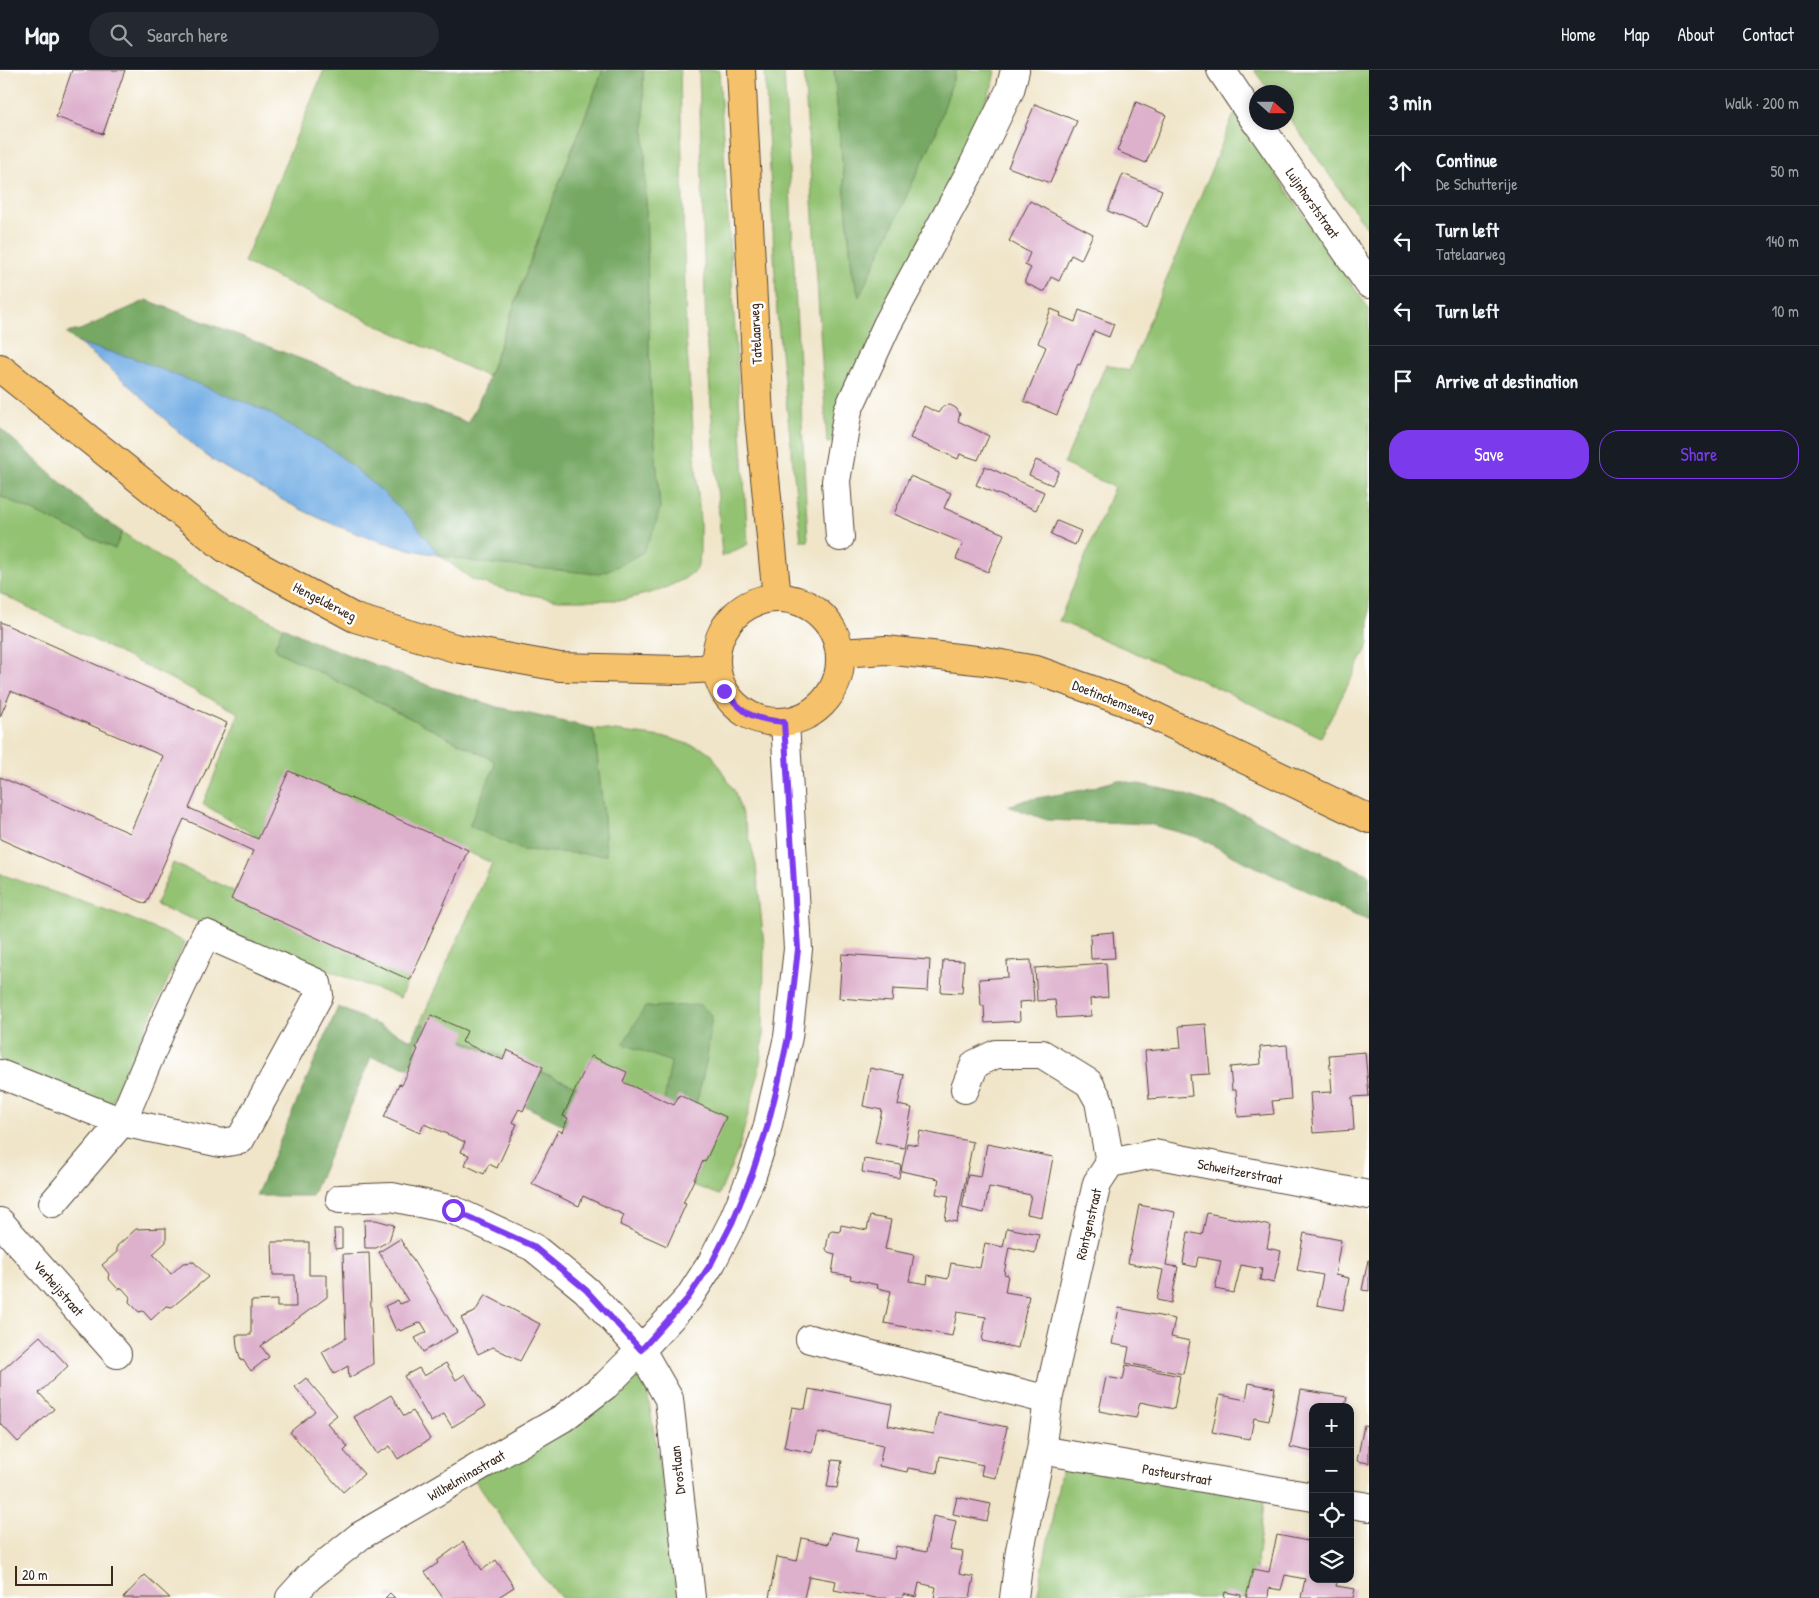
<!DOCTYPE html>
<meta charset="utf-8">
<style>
:root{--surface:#171b24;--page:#242831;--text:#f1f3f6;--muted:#9ea1a6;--line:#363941;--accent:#7c3aed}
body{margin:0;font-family:"Patrick Hand",sans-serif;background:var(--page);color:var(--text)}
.controls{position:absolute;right:15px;bottom:15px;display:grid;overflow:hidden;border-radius:10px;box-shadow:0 2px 8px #0003}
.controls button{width:45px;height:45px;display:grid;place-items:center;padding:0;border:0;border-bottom:1px solid var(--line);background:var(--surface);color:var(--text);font:25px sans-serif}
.compass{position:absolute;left:1249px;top:15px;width:45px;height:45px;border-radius:50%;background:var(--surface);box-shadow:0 2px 8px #0003;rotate:111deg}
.scale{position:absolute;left:15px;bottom:12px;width:98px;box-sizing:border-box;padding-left:5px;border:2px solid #3b2a1e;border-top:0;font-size:14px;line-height:18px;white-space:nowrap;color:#3b2a1e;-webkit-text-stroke:4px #fff;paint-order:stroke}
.stop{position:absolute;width:15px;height:15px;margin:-11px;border:4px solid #7c3aed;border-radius:50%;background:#fff}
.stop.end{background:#7c3aed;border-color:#fff;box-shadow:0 1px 5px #0008}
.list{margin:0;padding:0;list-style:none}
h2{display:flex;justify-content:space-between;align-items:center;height:65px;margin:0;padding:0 20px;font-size:21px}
h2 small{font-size:16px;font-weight:400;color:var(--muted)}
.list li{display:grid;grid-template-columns:32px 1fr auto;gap:15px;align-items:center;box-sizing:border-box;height:70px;padding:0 20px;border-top:1px solid var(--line)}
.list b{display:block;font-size:19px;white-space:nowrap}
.list p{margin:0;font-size:16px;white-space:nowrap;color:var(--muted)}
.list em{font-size:16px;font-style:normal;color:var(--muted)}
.actions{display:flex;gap:10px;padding:15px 20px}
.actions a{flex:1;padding:11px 0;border:1px solid var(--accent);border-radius:20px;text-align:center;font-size:18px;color:var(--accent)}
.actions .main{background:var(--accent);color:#fff}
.icon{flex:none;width:28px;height:28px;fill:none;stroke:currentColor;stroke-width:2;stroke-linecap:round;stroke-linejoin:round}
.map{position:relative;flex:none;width:1369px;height:1528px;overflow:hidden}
header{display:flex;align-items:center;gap:30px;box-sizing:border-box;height:70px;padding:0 25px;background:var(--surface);border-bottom:1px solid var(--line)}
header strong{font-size:24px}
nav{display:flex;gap:28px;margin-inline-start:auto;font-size:18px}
.search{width:350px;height:45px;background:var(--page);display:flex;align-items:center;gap:12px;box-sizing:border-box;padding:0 18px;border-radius:28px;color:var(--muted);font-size:19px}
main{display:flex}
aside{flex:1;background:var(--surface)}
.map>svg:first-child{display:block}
.green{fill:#93c272;stroke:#677648}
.forest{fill:#76a864;stroke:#586941}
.water{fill:#74afe5;stroke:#586c82}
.building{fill:#ddb0cc}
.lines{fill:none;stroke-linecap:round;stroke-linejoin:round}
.minor-casing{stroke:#564638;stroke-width:30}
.major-casing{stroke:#564638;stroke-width:30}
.minor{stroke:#fff;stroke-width:28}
.major{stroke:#f5c16b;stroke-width:28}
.route{stroke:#7c3aed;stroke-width:6}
.labels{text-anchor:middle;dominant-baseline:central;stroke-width:5;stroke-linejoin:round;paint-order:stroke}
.street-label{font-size:14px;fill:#3b2a1e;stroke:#fff}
</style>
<header>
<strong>Map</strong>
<div class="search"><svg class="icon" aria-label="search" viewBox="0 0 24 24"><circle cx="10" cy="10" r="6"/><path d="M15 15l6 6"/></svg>Search here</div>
<nav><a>Home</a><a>Map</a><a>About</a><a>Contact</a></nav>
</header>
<main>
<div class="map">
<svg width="1369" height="1528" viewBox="0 0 1369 1528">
<rect width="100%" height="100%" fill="#fff"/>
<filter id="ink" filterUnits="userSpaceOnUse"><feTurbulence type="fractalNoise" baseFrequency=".02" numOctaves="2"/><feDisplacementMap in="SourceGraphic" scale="10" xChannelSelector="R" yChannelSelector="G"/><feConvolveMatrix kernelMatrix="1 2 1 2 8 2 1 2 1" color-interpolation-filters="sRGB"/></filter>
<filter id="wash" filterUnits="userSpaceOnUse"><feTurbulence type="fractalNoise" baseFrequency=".0096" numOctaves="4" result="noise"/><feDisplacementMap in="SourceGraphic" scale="20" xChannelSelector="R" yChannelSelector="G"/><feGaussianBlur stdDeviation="1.12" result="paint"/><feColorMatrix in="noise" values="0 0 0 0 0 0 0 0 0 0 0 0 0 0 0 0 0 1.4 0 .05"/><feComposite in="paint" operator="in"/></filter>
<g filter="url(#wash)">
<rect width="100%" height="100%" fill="#f0e5c9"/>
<!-- green -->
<path class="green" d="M324,0H603L548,142L488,307L244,192Z
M643,0H680L686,266L700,451V485L697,499L684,509L661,520L623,530H559L510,521L473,510L439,485L482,493L660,438L650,310Z
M699,0H719L748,474L722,487L706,265Z
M765,0H784L808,471H801L777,244Z
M804,0H834L852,200L859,226L935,65L956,0H995L992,16L929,169L832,372L827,373Z
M1254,0H1369V161L1287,45L1286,22H1270Z
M1234,44L1369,239V574L1321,667L1205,612L1059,551L1114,417L1064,394L1106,294L1129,301Z
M0,426L115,479L122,462C173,498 227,529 283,557L275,576L277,581L493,690L496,695L470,754L606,785L604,748L595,668L592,658L669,668L704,679L712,685L735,722L748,763L756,795L764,875L763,969L759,1002L739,1078L719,1125L677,1109L707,988L624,974L672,991L660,1055L630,1038L420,953L492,793L289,702L259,768L203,734L239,643L0,523Z
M173,793L236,822L409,908L400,928L156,835Z
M0,804L127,847L185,872L109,1038L0,991Z
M637,1303L645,1308L671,1465L679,1528H561L535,1497L474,1409L612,1327Z
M1076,1394L1265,1426L1254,1516L1250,1528H1037L1061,1402Z"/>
<!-- forest -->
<path class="forest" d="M603,0H643L650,310L660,438L655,457L643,482L618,496L598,504L482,493L439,485L413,451L133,288L78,273L66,263L80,260L147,230L468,353L484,320L548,142Z
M834,0H956L935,65L859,227L852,200Z
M0,358L95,443L122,462L115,479L0,426Z
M283,557L310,570L430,616L498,637L592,658L595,668L604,748L606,785L522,780L470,756V754L495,695L493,690L277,581L275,576Z
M1118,710L1178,722L1248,746L1369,805V851L1231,785L1200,768L1149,754L1047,750L1008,736L1026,730L1083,720Z
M700,935L712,945L707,988L688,1069L628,1087L495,1021L371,987L312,1126H256L338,937L412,970L420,953L630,1038L660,1054L671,992L623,974L645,937Z"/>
<!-- water -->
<path class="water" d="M78,273L133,288L266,341L334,381L382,421L413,451L439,485C369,474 303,444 242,407C227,399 211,390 198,379C157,344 121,304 78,273Z"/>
<g id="blocks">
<!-- building -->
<path class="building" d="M72,0H125L103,64L56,47Z
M1136,32L1166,45L1146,93L1117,81Z
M1035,34L1077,51L1050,113L1008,97Z
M1123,104L1162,120L1147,157L1108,141Z
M1030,131L1093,164L1081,190L1071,185L1059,211L1051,207L1045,221H1042L1025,213V210L1031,198L1025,195L1030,183L1009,171Z
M1051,239L1061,243L1060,246L1075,252L1079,240L1114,254L1109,267L1094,261L1080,295L1078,294L1057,345L1024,331L1046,277L1038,273Z
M950,335L956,338L960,344L958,351L989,366L978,390L960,384L958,389L910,368L924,336L938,343L943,336Z
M1036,390L1059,401L1052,415L1029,405Z
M985,396L1044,422L1036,440L976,415Z
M910,406L951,423L944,438L1004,464L988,502L956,489L963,473L894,444Z
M1057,451L1081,461L1075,475L1051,464Z
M0,552L227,653L189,738L258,769L289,701L468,780L410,910L231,829L253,781L184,749L146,834L0,769V707L130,763L163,686L11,621L0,647Z
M1113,862L1115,888L1091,889L1090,864Z
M842,884L930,890L928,921L893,919L892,932L839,928Z
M943,890L964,891L962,923L941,922Z
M1031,890L1034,931L1019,932L1020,951L985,953L984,936H981L979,909L1008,907L1007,891Z
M1106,893L1108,927L1090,929L1091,946L1057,948L1055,930L1037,931L1035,898Z
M431,945L467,961L462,972L503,990L507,980L543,997L523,1041L519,1039L512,1052L517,1054L497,1098L489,1094L484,1104L465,1095L469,1085L461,1082L465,1072L424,1054L420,1063L384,1047L399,1014L402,1015L418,979L416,978Z
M1206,954L1210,1004L1190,1005L1192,1026L1149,1029L1145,981L1181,978L1179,956Z
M1287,975L1291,1029L1272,1031L1274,1044L1238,1047L1236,1020H1232L1230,997L1261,994L1260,977Z
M1365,982L1369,1026L1352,1027L1354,1060L1313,1063L1310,1023L1332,1022L1329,985Z
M591,986L627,1002L623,1012L674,1035L679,1025L726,1047L705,1092L703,1091L683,1133L686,1134L667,1176L620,1155L624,1145L583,1126L579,1136L532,1114L558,1060L562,1062L568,1048L563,1046Z
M870,998L904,1005L898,1035L912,1038L904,1078L875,1072L882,1040L863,1036Z
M920,1061L973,1072L957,1152L945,1150L949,1126L936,1124L939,1109L901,1101L907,1073L917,1075Z
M987,1074L1053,1087L1042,1147L1027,1144L1031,1125L989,1117L984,1143L962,1138L968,1105L981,1107Z
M864,1089L901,1095L899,1108L862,1102Z
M1139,1135L1175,1142L1166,1195L1178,1197L1171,1233L1157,1230L1163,1200L1128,1193Z
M1207,1143L1271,1156L1267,1178L1281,1181L1274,1213L1260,1210L1262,1199L1241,1195L1234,1223L1225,1221L1215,1219L1221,1191L1198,1187L1196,1197L1183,1194L1188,1162L1202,1165Z
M870,1146L891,1150L885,1179L914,1185L909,1211L927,1214L928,1205L948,1209L951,1193L980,1198L985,1173L1003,1177L1007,1158L1039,1164L1035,1183L1009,1177L1004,1204L1008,1205L1005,1222L1029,1226L1018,1278L982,1271L986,1247L957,1242L952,1266L884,1253L891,1221L877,1218L878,1215L850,1209L851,1206L832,1203L835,1184L828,1182L826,1179L829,1163L832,1161L840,1162L841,1155L867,1160Z
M364,1150H376L394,1155L389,1171L376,1178H365Z
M166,1158V1172L153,1184L171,1204L183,1193L194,1192L208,1207L172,1237L166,1236L151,1250L143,1241L139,1242L129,1232L130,1227L122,1218L118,1219L108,1208L109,1204L102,1195L117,1182V1176L136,1159Z
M334,1159H342V1178L335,1179Z
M1304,1163L1341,1170L1335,1205L1349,1208L1343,1240L1317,1235L1323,1205L1297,1200Z
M400,1169L457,1262L423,1282L415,1268L427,1262L421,1252L400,1261L399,1259L396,1261L385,1236L398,1230L400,1234L408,1231L379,1182Z
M272,1172H309V1205H327V1227L261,1276L269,1287L251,1301L243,1290L241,1291L237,1277L236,1265H251V1231L277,1230V1237H296L295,1205H273Z
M369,1183L373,1294L349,1308L348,1296L334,1304L322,1282L346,1268L343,1184Z
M1368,1190H1369V1221L1362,1220Z
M485,1225L540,1254L520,1291L493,1277L478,1284L461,1248L475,1242Z
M1119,1238L1175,1249L1171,1267L1190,1271L1183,1304L1126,1293L1129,1277L1112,1274Z
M40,1266L68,1296L39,1323L54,1339L18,1372L0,1353V1302Z
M446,1293L456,1310L465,1304L485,1337L452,1357L444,1344L431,1352L404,1306L419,1298L424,1306Z
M1126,1295L1180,1306L1174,1339L1140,1332L1136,1348L1099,1341L1106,1307L1123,1310Z
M306,1308L337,1345L327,1353L348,1377L344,1381L364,1404L343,1422L290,1362L315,1341L295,1317Z
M1249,1313L1275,1318L1269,1351L1254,1348L1250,1369L1212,1362L1220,1325L1246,1330Z
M809,1319L824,1322V1320L892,1334L888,1355L916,1361L934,1364L938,1343L1007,1357L996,1408L981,1405L983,1395L940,1386L937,1403L908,1398L907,1402L879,1396L883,1375L818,1362L813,1383L784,1377L792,1337L805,1339Z
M1301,1320L1347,1327L1345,1337H1313V1382L1290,1377Z
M391,1325L404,1346L413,1341L430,1369L398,1389L390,1376L377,1384L354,1347Z
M1364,1355L1369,1356V1393L1357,1391Z
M832,1390L842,1391L837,1418L827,1417Z
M957,1427L991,1434L987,1451L953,1444Z
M933,1446L956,1451L950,1480L963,1482L959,1504L974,1507L970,1528H934L936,1517L919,1513L916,1527L903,1524V1528H876L834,1520L836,1511L809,1506L804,1528H769L777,1487L797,1491L802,1468L828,1474L831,1462L858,1468L855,1482L894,1489L896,1476L926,1482Z
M1277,1465L1313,1472V1509H1338L1336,1516L1355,1519L1353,1528H1301L1305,1509L1285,1505L1281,1520L1269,1518L1268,1528H1246L1253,1499L1269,1502Z
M463,1472L482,1500L496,1490L514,1517L497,1528H443L425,1502L438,1493L437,1491Z
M145,1505L170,1528H123Z
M1225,1522L1241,1525V1528H1224Z
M390,1523L395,1528H385Z"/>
</g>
</g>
<g filter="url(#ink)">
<use href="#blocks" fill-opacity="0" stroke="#564638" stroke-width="1"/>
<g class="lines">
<!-- minor casing -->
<g class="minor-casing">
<path id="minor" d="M1221,0L1256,52
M1257,52L1369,214
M840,467L836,411L848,340L887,255L970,102L1010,20L1015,0
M206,864L317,913L319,925L240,1070L221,1073L122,1052L161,960Z
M0,1004L122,1052L53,1133
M965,1019L975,994L996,984H1042L1089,1013L1099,1031L1110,1093L1097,1113L1048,1330L1041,1380L1020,1480L1014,1528
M1110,1093L1154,1084L1369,1125
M340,1129L392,1127L453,1140L533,1177L586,1220L641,1280L669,1329L691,1528
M0,1152L117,1284
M810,1269L1048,1330
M1041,1380L1313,1427
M1350,1434L1369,1437
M290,1528L309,1507L360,1466L563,1348L606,1315L641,1280L688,1229L712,1192L732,1153L752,1105L767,1059L788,967L798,879L785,652"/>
</g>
<!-- major casing -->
<g class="major-casing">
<path id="major" d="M741,0L759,347L777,528
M0,298L225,478L355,548L455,578L560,597L679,600L716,598
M716 590a62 62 0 1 1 124 0a62 62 0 1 1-124 0Z
M840,583L886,580L985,591L1036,600L1123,631L1369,749"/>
</g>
<!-- minor -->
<use href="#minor" class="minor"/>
<!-- major -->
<use href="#major" class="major"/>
</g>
</g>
<g class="lines" filter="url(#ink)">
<!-- route -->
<path class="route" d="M453,1140L533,1176L586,1220L641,1280L688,1228L712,1192L732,1153L752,1104L767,1058L778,1014L788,967L798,879L784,652C752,649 745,645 724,621"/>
</g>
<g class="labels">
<!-- street labels -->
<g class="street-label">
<text transform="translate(1313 133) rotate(55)">Luijnhorststraat</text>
<text transform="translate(755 264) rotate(-93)">Tatelaarweg</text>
<text transform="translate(325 531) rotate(27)">Hengelderweg</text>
<text transform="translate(1114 630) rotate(22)">Doetinchemseweg</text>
<text transform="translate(1240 1101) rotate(11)">Schweitzerstraat</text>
<text transform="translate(1088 1154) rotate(-77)">Röntgenstraat</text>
<text transform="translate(59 1218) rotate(49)">Verheijstraat</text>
<text transform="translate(677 1400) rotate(-96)">Drostlaan</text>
<text transform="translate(1177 1404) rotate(10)">Pasteurstraat</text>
<text transform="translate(466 1405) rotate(-30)">Wilhelminastraat</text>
</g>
</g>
</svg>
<div class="controls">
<button>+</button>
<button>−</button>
<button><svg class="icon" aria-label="locate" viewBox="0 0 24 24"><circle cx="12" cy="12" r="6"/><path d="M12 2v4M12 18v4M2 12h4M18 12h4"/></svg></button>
<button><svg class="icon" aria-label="layers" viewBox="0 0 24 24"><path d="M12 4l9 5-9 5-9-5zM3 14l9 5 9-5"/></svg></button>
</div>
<svg class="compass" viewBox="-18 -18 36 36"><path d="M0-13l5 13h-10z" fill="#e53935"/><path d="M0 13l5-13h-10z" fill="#9ea1a6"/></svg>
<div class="scale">20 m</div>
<div class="stop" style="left:453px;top:1140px"></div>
<div class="stop end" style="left:724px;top:621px"></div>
</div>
<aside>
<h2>3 min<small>Walk · 200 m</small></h2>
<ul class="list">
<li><svg class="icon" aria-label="ahead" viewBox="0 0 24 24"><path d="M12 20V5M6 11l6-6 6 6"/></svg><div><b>Continue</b><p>De Schutterije</p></div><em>50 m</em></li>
<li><svg class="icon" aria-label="left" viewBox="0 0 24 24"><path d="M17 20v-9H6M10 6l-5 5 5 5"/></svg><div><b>Turn left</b><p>Tatelaarweg</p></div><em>140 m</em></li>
<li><svg class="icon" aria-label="left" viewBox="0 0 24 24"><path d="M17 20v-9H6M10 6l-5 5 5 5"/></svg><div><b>Turn left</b></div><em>10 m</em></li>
<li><svg class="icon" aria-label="arrive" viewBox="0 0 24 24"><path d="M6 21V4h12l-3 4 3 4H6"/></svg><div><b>Arrive at destination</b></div></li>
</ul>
<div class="actions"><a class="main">Save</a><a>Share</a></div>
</aside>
</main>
